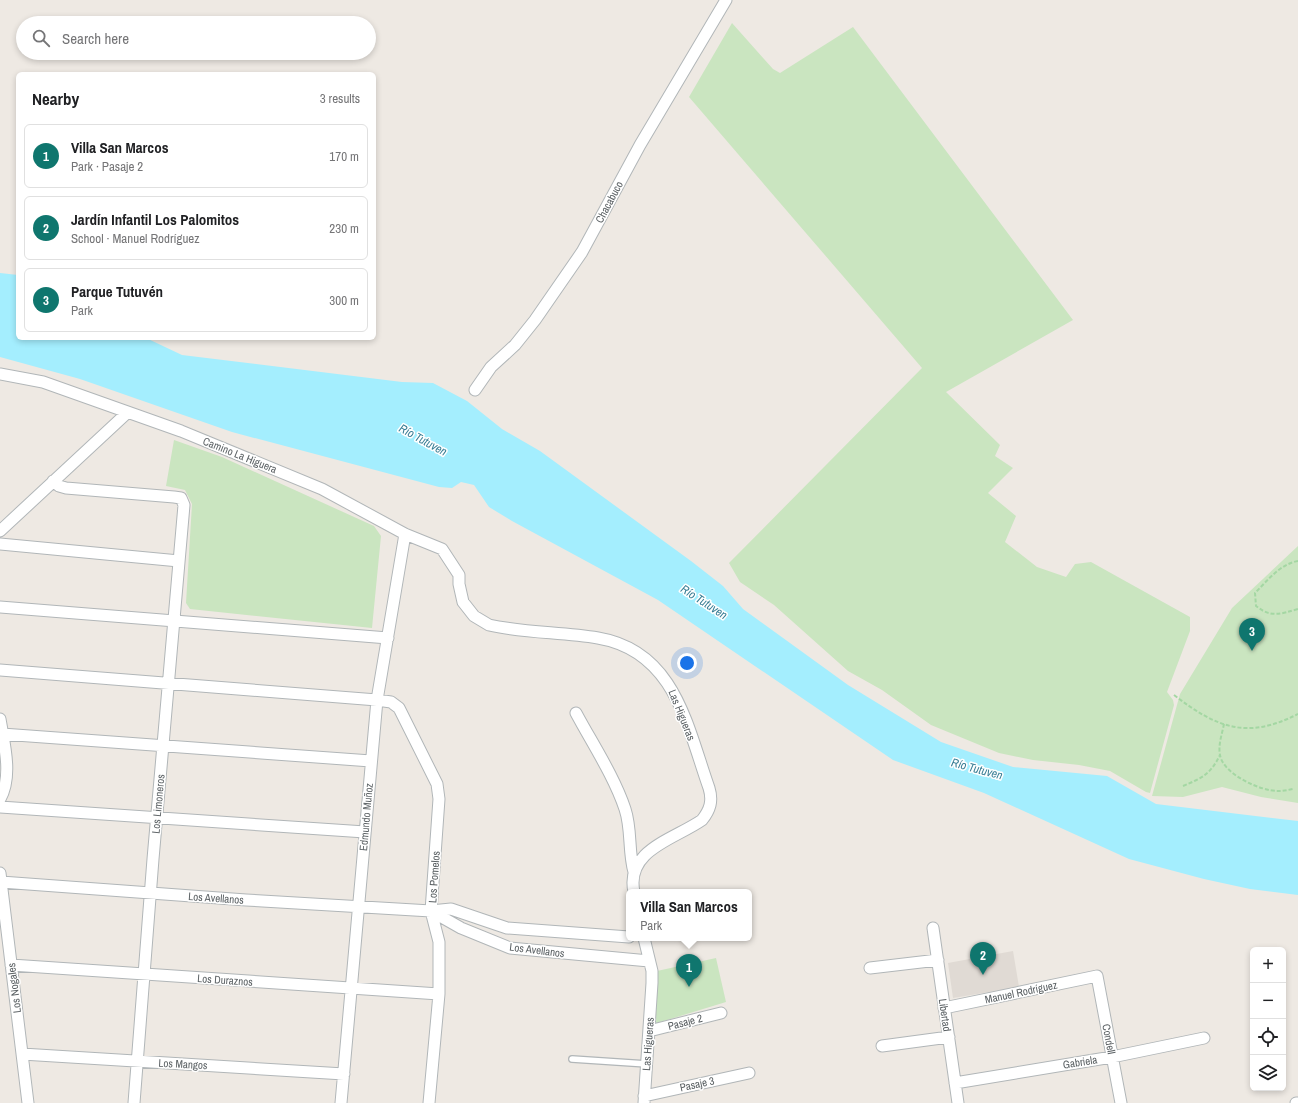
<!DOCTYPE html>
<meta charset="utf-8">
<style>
:root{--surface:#fff;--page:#f6f6f6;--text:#202124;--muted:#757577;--line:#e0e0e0;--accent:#0f766e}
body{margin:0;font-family:"Archivo Narrow",sans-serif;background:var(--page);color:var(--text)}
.controls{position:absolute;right:12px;bottom:12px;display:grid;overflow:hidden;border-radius:6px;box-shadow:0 2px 6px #0003}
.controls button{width:36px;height:36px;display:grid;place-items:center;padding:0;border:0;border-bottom:1px solid var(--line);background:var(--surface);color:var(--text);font:20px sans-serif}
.you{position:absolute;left:687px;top:663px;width:14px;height:14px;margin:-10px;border:3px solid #fff;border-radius:50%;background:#1a73e8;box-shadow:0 0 0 6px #1a73e833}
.badge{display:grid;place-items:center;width:26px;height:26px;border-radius:50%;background:var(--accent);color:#fff;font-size:13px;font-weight:700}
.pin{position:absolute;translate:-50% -33px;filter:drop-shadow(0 1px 2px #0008)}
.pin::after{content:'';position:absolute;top:21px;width:14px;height:12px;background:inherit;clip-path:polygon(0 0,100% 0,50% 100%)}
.popup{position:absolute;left:626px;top:889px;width:126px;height:52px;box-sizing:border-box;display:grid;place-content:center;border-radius:6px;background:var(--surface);filter:drop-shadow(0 1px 3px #0005);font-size:13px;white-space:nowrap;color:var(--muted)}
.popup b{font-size:15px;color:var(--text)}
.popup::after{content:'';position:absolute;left:50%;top:100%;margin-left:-8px;border:8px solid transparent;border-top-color:var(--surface)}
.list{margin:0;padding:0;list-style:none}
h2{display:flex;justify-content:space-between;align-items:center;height:52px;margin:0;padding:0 16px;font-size:17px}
h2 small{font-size:13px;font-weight:400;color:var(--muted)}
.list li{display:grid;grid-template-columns:26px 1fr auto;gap:12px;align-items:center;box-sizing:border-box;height:64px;margin:0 8px 8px;padding:0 8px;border:1px solid var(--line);border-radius:6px}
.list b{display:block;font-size:15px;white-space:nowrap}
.list p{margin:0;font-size:13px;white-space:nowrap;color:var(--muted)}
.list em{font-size:13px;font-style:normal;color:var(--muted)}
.icon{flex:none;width:22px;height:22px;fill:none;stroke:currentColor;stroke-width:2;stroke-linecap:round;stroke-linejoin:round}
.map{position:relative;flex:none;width:1298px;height:1103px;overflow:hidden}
.search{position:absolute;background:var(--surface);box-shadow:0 2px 6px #0003;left:16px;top:16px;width:360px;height:44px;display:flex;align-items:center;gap:10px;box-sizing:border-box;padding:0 14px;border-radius:22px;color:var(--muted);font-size:15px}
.panel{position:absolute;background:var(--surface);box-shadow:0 2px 6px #0003;left:16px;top:72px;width:360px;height:268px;border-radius:6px}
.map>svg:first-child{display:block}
.education{fill:#e0dad4}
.green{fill:#cae5c0}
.water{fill:#a4eefe}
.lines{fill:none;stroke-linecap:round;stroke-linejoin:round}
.lane-casing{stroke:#b1b6b8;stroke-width:8}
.street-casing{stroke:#b1b6b8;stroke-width:13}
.path{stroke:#a4d7a3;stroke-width:2;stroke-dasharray:4 2;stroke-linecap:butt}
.lane{stroke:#fff;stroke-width:5.5}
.street{stroke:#fff;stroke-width:11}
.labels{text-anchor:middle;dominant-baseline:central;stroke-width:3;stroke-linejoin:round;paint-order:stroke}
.street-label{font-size:11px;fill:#5b6164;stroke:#fff}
.water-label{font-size:12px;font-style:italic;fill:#397e95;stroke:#fff}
</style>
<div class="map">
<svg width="1298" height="1103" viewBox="0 0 1298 1103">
<rect width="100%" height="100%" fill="#eee9e3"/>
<!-- education -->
<path class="education" d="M1013,951L1019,987L953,998L948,963Z"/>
<!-- green -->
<path class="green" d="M732,23L773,69L780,73L853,27L1073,320L946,392L1000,445L995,456L1013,468L988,493L1016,516L1005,542L1037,567L1066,577L1075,564L1091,562L1190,617V631L1167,692L1173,700L1174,705L1150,793L1146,792L1110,771L1079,765L1033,760L999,753L931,725L882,690L848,671L774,605L740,582L729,563L922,368L689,97Z
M174,440L222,457L374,526L381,536L372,628L190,609L186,603L192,504L185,490L166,486Z
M1298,546V803L1261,797L1222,787L1183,797L1152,796L1180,694L1232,608Z
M716,958L726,1002L654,1024L657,971Z"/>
<!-- water -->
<path class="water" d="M0,273L18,275V338H146L182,355L402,382L433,383L467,401L502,429L540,451L691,561L723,586L743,609L848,685L941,742L1013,767L1107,776L1156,804L1298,821V895L1250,889L1204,879L1129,859L984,793L893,760L658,600L512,521L489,507L474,485L461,482L452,488L439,487L232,432L80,379L0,357Z"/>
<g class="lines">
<!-- lane casing -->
<g class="lane-casing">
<path id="lane" d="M572,1059L647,1064"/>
</g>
<!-- street casing -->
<g class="street-casing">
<path id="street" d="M0,374L43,382L181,431L322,489L405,534L442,549L459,575V584L463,602L474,616L489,625C525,633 562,632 598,638C675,651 687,726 709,788C713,801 710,810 702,820C675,839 625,850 634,892
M475,390L491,367L515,345L535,320L582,252L640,145L726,0
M53,481L59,486L66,488L174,497L181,498L184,505L153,859L134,1103
M0,531L127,413
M0,544L179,561
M0,607L388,638
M0,670L377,700L391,702L399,708L437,784L439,799L431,911L439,942V994L429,1103
M576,713C592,743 614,776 625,809C632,830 628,851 634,872
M0,719C4,743 13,776 0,799
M2,734L371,761
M0,807L365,832
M0,873L28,1103
M1,882L246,900L431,911L451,909L507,928L629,937
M431,911L461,928L510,948L649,961
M933,928L958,1103
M11,965L439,994
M870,968L938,960
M944,1008L1097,976L1121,1103
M649,1031L721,1013
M882,1046L949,1037
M22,1054L344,1074
M955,1083L1112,1057L1204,1038
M644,1096L749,1073
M341,1103L377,700L405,534
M644,1103L652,983V971L644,938
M1296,1103H1298"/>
</g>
<!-- path -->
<path class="path" d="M1298,561C1280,564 1267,581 1255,593L1256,606C1271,618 1280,614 1298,609
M1174,695C1217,728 1247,740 1298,714
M1224,724C1222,734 1218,745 1220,755C1223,774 1260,791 1278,791C1283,791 1288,790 1293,789
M1183,786C1202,778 1210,775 1220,755"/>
<!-- lane -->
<use href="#lane" class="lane"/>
<!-- street -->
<use href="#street" class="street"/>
</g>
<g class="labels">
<!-- street labels -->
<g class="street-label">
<text transform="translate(609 202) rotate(-62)">Chacabuco</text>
<text transform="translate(240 455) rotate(22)">Camino La Higuera</text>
<text transform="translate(682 715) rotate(68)">Las Higueras</text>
<text transform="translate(158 804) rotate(-85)">Los Limoneros</text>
<text transform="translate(366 817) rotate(-85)">Edmundo Muñoz</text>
<text transform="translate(434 877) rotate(-86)">Los Pomelos</text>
<text transform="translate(216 898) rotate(4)">Los Avellanos</text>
<text transform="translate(537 950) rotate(7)">Los Avellanos</text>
<text transform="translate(225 980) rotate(4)">Los Duraznos</text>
<text transform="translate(14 988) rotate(-97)">Los Nogales</text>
<text transform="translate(1021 992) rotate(-12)">Manuel Rodríguez</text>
<text transform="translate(945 1015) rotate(82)">Libertad</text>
<text transform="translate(685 1022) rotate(-14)">Pasaje 2</text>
<text transform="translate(1109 1039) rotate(79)">Condell</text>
<text transform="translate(648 1044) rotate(-86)">Las Higueras</text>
<text transform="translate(1080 1062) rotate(-9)">Gabriela</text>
<text transform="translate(183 1064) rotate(3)">Los Mangos</text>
<text transform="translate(697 1084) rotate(-12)">Pasaje 3</text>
</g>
<!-- water labels -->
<g class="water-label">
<text transform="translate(423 440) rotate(29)">Río Tutuven</text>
<text transform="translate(704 602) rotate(33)">Río Tutuven</text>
<text transform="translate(977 769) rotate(15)">Río Tutuven</text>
</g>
</g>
</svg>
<div class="controls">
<button>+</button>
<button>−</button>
<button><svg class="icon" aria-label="locate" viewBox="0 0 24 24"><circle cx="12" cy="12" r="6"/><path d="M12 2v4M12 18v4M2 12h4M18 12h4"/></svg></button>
<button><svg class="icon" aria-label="layers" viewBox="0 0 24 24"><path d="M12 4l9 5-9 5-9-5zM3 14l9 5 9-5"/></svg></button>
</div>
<div class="you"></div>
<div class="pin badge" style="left:689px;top:987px">1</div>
<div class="popup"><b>Villa San Marcos</b>Park</div>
<div class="pin badge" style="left:983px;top:975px">2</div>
<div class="pin badge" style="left:1252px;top:651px">3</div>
<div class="search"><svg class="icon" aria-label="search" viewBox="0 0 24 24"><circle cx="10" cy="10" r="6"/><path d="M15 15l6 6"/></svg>Search here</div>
<section class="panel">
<h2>Nearby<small>3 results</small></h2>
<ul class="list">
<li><span class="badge">1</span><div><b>Villa San Marcos</b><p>Park · Pasaje 2</p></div><em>170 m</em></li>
<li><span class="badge">2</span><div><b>Jardín Infantil Los Palomitos</b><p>School · Manuel Rodríguez</p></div><em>230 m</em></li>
<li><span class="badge">3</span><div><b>Parque Tutuvén</b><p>Park</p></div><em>300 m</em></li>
</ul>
</section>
</div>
